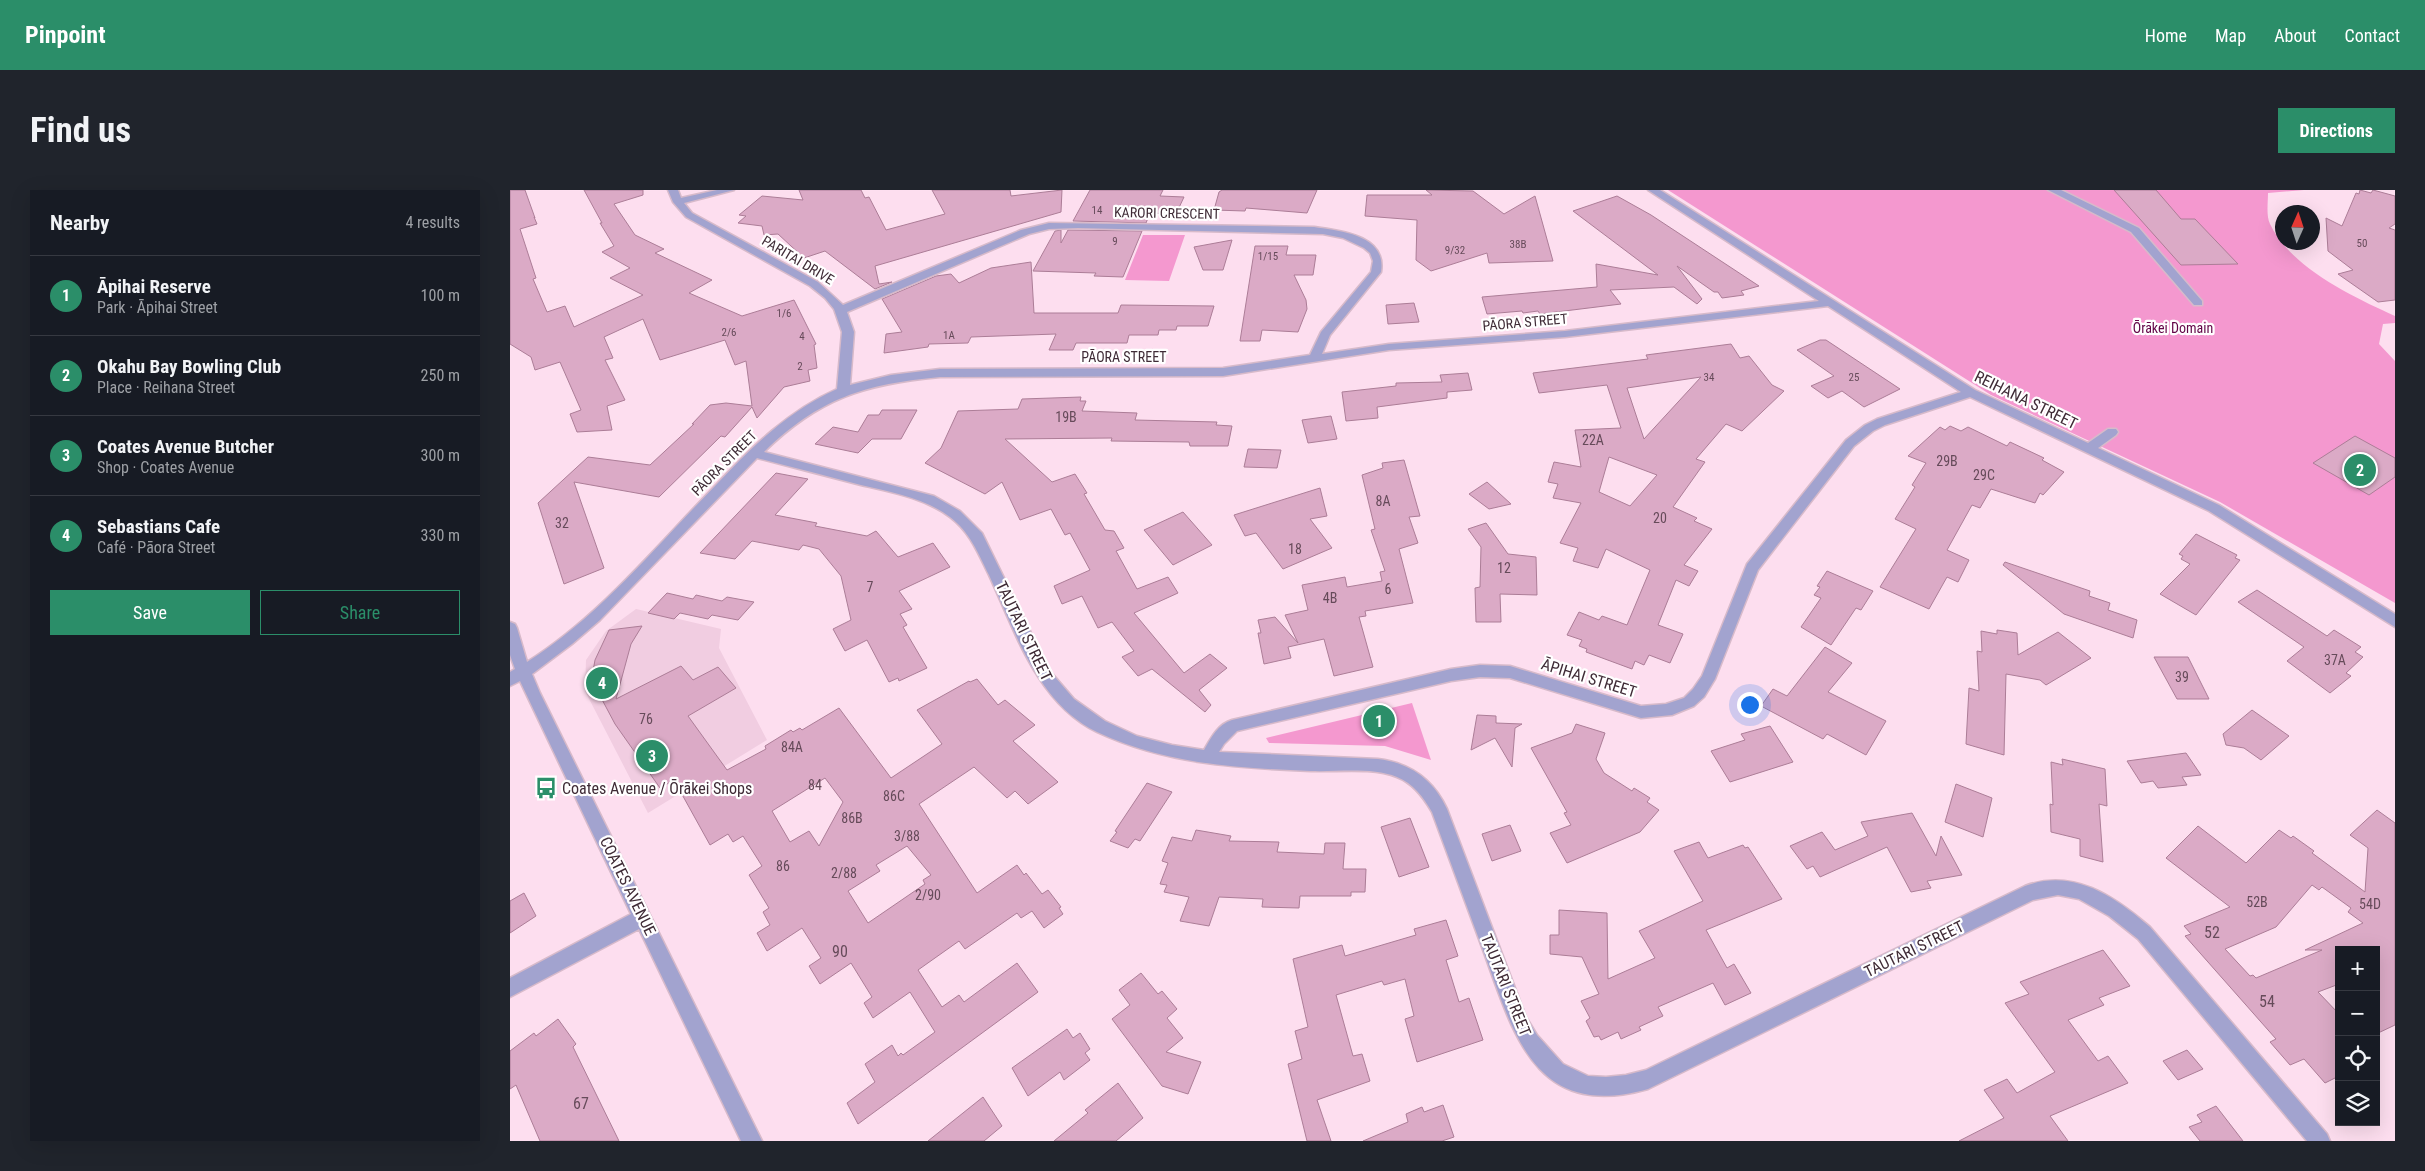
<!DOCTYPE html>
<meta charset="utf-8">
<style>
:root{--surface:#171b24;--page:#20242c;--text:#f1f3f6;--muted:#9ea1a6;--line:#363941;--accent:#2b8e69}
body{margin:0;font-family:"Roboto Condensed",sans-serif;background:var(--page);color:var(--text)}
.controls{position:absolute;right:15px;bottom:15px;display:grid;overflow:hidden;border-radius:0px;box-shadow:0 5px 20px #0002}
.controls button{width:45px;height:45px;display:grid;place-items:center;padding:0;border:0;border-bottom:1px solid var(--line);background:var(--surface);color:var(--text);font:25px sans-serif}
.compass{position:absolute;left:1765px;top:15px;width:45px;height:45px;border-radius:50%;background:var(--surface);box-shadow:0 5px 20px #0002;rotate:3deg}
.you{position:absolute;left:1239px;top:514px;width:18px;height:18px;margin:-12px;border:4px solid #fff;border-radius:50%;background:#1a73e8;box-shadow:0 0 0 8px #1a73e833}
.badge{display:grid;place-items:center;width:32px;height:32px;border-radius:50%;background:var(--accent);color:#fff;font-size:16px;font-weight:700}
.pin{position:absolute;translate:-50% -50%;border:2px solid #fff;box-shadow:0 1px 5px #0006}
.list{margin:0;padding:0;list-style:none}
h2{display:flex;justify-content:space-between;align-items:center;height:65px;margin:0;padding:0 20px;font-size:21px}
h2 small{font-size:16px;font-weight:400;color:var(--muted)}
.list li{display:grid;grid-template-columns:32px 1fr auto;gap:15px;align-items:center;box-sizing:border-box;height:80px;padding:0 20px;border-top:1px solid var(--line)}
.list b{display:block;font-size:19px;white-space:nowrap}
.list p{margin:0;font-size:16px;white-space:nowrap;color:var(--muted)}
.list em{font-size:16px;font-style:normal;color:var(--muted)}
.actions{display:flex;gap:10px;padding:15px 20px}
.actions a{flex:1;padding:11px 0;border:1px solid var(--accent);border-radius:0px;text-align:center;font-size:18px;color:var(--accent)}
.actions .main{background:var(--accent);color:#fff}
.icon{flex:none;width:28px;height:28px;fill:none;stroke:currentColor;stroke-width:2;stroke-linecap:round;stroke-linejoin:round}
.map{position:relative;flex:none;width:1885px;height:951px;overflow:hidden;border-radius:0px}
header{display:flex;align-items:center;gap:30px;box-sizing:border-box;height:70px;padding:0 25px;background:var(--accent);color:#fff}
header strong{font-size:24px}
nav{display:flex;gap:28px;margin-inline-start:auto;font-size:18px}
.intro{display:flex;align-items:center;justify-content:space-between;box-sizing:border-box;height:120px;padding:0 30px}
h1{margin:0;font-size:35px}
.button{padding:12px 22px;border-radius:0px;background:var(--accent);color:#fff;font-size:18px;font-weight:700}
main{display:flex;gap:30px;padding:0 30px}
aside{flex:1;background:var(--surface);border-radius:0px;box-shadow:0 5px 20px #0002}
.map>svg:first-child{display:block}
.built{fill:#f1cde1}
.green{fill:#f498cf}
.building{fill:#dbaac6;stroke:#ac7d97;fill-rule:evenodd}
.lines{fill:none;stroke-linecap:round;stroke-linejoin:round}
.minor-casing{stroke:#d7baca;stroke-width:3}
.minor{fill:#a2a3cf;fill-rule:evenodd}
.labels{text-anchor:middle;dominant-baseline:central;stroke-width:4.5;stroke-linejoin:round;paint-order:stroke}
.far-number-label{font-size:11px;fill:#664b5a}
.far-street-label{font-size:14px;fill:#3f2b36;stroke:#fff}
.far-park-label{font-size:14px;fill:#620547;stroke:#fff}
.number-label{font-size:14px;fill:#664b5a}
.street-label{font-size:16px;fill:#3f2b36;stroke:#fff}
.poi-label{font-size:16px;fill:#3f2b36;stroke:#fff;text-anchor:start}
.near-number-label{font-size:16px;fill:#664b5a}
</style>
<header>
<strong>Pinpoint</strong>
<nav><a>Home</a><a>Map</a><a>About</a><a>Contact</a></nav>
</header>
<div class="intro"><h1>Find us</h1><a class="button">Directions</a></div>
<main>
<aside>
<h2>Nearby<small>4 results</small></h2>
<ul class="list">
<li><span class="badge">1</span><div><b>Āpihai Reserve</b><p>Park · Āpihai Street</p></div><em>100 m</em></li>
<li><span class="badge">2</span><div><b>Okahu Bay Bowling Club</b><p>Place · Reihana Street</p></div><em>250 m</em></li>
<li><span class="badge">3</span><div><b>Coates Avenue Butcher</b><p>Shop · Coates Avenue</p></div><em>300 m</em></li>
<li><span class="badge">4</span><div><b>Sebastians Cafe</b><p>Café · Pāora Street</p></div><em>330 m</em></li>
</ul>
<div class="actions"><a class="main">Save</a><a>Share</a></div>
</aside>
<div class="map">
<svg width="1885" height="951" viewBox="0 0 1885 951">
<rect width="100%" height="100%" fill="#fddeef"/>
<!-- built -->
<path class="built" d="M126,419L211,439L209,458L257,550L138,623L75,501L76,470L96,441Z"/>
<!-- green -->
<path class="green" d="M1158,0H1794L1758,3C1758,12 1756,26 1760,34C1780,77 1843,107 1885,126V133L1873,134L1869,154L1885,171V413L1710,312L1481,205Z
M633,45H675L659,91L615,90Z
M902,513L921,570L875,556L759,553L756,548Z"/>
<!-- building -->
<path class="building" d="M0,0H15L25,28L24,27L27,34L10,39L26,88L23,89L37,122L55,116L64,137L133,105L100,88L120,78L92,62L104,56L90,33H92L74,0H133V5L104,14L125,45L154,59L145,63L202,90L179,103L232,126L284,110L306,154L304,155L307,178L298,180L300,191L274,197L247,228L242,217L215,247L211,246L149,307L64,292L94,378L54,394L28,313L78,267L140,275L184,234H182L200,215L216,213L242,216L236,171L225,175L215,150L150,170L133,129L94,147L103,168L95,170L115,210L97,216L102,240L67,242L60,224L71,220L50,172L25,180L21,167L0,154Z
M289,0H351L355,8L359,7L376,40L435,24L422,0H500L501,6L552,0L551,22L365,76L369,94L382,92L365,99L315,61L294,68L268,44L254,45L252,36L228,33L236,26L229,25L252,6L293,10Z
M580,0H653L650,6L674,7L666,24L640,23L636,33L563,31Z
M712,0H807L797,23L736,18L735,21L704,20L709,2Z
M916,0L963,1L994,24L1025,6L1043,71L979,73L977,63L921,81L906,70L907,30L855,26L857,5H922Z
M1604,0H1646L1671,29H1685L1728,74L1671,75Z
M1850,0L1861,3L1863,0L1885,6V34L1879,38L1885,40V110L1868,112L1828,84L1843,80L1818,61L1816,28L1832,36L1846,3L1849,4Z
M1107,6L1141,25L1249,96L1231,101L1234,105L1212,108L1208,102H1204L1167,76L1192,109L1187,114L1164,97L1100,100L1111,114L1030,124L1028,121L1013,123L1012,121L977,124L972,107L1087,97L1086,74L1148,85L1063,21Z
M551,40V53L558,40L632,41L613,87L584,86L586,83L523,81L545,41Z
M722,50L713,80H693L684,57Z
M745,56H778L776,65H806L803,85H784L796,110L797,119L788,142L752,140L750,151H730Z
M521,72L524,123H608L611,115L704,116L698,136H667L666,140H649L648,145H619L617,153H566L563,160H539L546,144L461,147L458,153L419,154L418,157L374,163L376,144L392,142L372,109L426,86L441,84L449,93L481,78Z
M904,113L909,132L878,134L876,115Z
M1310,150H1316L1390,199L1354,217L1332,201L1318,208L1301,196L1324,186L1287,160Z
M1221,154L1230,168L1239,166L1262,195L1274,201L1232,241L1216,234L1186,269L1195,272L1163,317L1187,328L1184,331L1202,339L1174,375L1188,381L1179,396L1166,390L1148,435L1173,444L1160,473L1139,465L1134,475L1125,471L1122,479L1076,462L1077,459L1069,456L1072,450L1057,445L1069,422L1089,430L1092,426L1117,435L1140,380L1096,359L1088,378L1063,371L1068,358L1050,353L1071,313L1043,308L1048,294L1038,292L1044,272L1071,277L1065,240L1111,238L1097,195L1029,203L1023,183L1138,169L1136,165ZM1191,187L1134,249L1117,198ZM1099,267L1147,285L1120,316L1089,302Z
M958,183L962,200L937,202V208L867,217L868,228L836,231L832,202L886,196V193L932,192L930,185Z
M571,207L570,211H576L572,221L627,223L625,230L707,232L706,235L722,236L718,256H680L679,252L601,251L602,248L495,249L542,292L565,284L577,303L574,304L595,340L604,341L614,358L606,361L627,399L658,387L668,403L624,423L674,483L700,464L717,478L689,500L701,515L695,522L642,479L628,486L612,467L624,461L602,432L588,438L572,406L552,414L544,396L580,380L560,343L555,345L541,319L510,330L492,292L475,304L415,273L431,258L448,221L508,219L512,209Z
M372,220H407L391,249H362L348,263L305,254L323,237L348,242L358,225H369Z
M821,226L827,249L798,253L792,230Z
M1440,236L1451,241L1458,237L1497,256L1500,252L1534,268L1532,270L1554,282L1533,305L1530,303L1525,313L1481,299L1470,318L1462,315L1437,360L1459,370L1448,392L1437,387L1419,419L1370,397L1406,339L1385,329L1405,297L1402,295L1416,273L1398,266L1430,237L1435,240Z
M1845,246L1885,268V287L1859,305L1803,273Z
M738,259L771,260L767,278L734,277Z
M894,270L910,326L899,327L908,353L889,359L903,413L855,421L856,426L849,427L863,477L824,486L814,449L778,457L781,468L754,474L748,443H751L748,430L765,427L788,453L775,425L798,420L792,395L835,387L837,397L872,391L870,382L875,381L861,340L865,339L852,285L873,278L872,273Z
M266,283L298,289L265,325L307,333L305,336L357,346L366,341L388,367L423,353L440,377L389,401L402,419L390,424L397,435L393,437L417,478L389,491L388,488L379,492L357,450L335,461L323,439L341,430L331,386L309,359L293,355L289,360L242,351L225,369L190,363Z
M977,292L1001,314L979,319L959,304Z
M810,298L817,326L800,329L822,358L773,379L746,343L735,346L724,325Z
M673,322L702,355L663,375L634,340Z
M976,333L998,364L1026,367L1027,405L990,404L991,432H966L965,398L970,397L971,357L958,339Z
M1686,344L1727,365L1725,368L1730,370L1686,425L1650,404L1680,374L1671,369L1673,366L1669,364Z
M1495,372L1580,401L1579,406L1600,413L1598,420L1627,430L1623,448L1554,424L1493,375Z
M1317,381L1363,401L1351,420L1346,418L1321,455L1291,437L1311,408L1304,405L1310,397L1307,396Z
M1747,400L1817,446L1824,440L1851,457L1845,462L1853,467L1836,483L1841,486L1820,503L1777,471L1794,457L1728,412Z
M157,403L183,409L186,405L212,411L217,407L244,412L228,430L202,425L198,429L170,423L164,429L138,423Z
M132,436L121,454L106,509L171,476L183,490L208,477L226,498L178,526L217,580L256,559L255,556L281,540L283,542L290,538L292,540L329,518L381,588L432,554L407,520L459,491L460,492L467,489L488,515L495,510L525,535L503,551L548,592L518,614L505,601L497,608L464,577L409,614L467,703L507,675L514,685L516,683L532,704L538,700L551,717L549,718L553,724L534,738L522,721L511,728L507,723L455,759L449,751L408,780L432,817L449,805L454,812L507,773L528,802L348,934L337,913L365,892L355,874L382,855L388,866L391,863L393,865L425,842L400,802L363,828L354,813L362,807L341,773L310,794L299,776L311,768L292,738L257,761L247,743L260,735L253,722L259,718L239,685L252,676L233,646L223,652L218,644L200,655L164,590L150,598L105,534L88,502L82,487L85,470L99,440ZM315,588L333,612L309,656L299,641L280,652L262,621ZM397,656L421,685L413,690L415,694L358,733L338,701L370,681L366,675Z
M1487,440L1507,443L1508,465L1548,442L1581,468L1536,495L1530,490L1496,484L1494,565L1456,554L1459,498L1469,501L1467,461L1472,462L1471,441L1487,444Z
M1315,457L1342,473L1318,502L1376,531L1356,565L1317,544L1313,549L1251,516L1263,499L1277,506Z
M1644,467H1678L1699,509H1667Z
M1742,520L1779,546L1751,570L1734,558L1716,555L1713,544Z
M967,525L986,526V533L1012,534L1005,538L1002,577L985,548L961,560Z
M1066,534L1095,543L1086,569L1094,583L1122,601L1124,598L1140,608L1137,612L1149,620L1130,642L1057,673L1040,643L1061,635L1054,623L1057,622L1021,558L1062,543Z
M1260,536L1283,572L1220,592L1201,561L1235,550L1231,544Z
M1676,563L1691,585L1672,587L1677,595L1648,598L1643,591L1631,593L1617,571Z
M1552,569L1595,579L1597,616L1589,614L1593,672L1570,666V649L1541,642L1540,614L1543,615L1541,572L1553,575Z
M637,593L662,602L630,651L625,649L618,658L600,651L607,642L605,641Z
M1446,594L1482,608L1473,647L1435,632Z
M1867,620L1885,633V835L1866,844V815L1870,814L1866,810V760H1829V794L1808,802L1829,824V886L1815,893L1794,869L1780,875L1760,852L1766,849L1675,746L1681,744L1674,736L1720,717L1656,668L1688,636L1736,673L1769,640L1781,648L1783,646L1804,661L1802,663L1855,702L1858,658L1840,645ZM1802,695L1809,700L1812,697L1841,718L1838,722L1853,733L1795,760H1812L1746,788L1743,785L1740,786L1715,759L1766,737Z
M1402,623L1426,666L1431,646L1452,685L1417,691L1421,698L1401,702L1377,657L1310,687L1303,676L1297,679L1280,656L1312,642L1325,660L1358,646L1351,632Z
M900,628L919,677L889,687L871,637Z
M1000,635L1011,661L982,671L972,644Z
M686,640L721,646L719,651L769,652L767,662L814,664L815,653H835L833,679H856L855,702H841V706H790L789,718L752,717L753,709L709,707L699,736L670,731L679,707L654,702L657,695L650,694L658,673L652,671L662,647L682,651Z
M1189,652L1198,668L1233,655L1235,658L1238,657L1272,709L1196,740L1217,778L1224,774L1241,803L1215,815L1203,793L1148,817L1153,826L1129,837L1131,840L1111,849L1108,842L1091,850L1089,846L1084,847L1076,831L1080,828L1071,811L1089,804L1072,767L1040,764V745H1049V720L1097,723L1098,789L1145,768L1129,741L1193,711L1164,661Z
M14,703L26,726L0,743V711Z
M936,730L948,766L936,770L949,812L959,808L973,850L907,872L895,829L904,826L895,789L874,795L872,791L826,805L843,866L852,864L860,891L807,910L821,951H797L778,874L792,869L785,841L798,837L783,769L832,755L835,766L906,745L904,739Z
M1593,760L1620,796L1589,808L1594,815L1558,830L1588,871L1598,866L1618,893L1540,926L1558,951H1449L1494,928L1474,900L1497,889L1507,903L1545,882L1495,813L1519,804L1510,792Z
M631,783L648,804L652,801L667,819L657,828L673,848L656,862L691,872L678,904L652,896L602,829L620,815L609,800Z
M48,829L66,854L63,857L109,951H30L6,895L0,899V861L24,843L26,846Z
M557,839L563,848L570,843L580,859L575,863L580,870L554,890L550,882L518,906L502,878Z
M1677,860L1693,879L1668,890L1653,871Z
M608,893L633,928L606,951H544L578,923L575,920Z
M473,907L492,936L474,951H418Z
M933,915L944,947L932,951H853L898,932L896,924L912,917L914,922Z
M1706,916L1733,951H1690L1679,937L1692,932L1687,925Z"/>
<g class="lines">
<!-- minor casing -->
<g class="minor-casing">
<path id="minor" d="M158,0H168L171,8L207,0H224L174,13L182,23L308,92L333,115L511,40L539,33L804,37C831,41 877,45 871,82L820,145L812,164L879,154L1055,141L1309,111L1138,0H1150L1465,200L1578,253L1598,239H1606L1608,242L1606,245L1588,258L1709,315L1885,424V437L1699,321L1460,207L1375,235L1363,241L1344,256L1248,380L1205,489L1194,507L1184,516L1162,525L1131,528L1000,488L970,487L941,491L727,541L714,554L709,562L868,569C900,573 923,589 937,619L1016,827L1027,845L1053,874L1078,886L1096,887L1116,885L1136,880L1515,696C1563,678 1604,706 1640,737L1817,944L1820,951H1797L1628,749L1599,726L1569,709L1548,705L1523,710L1138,899C1025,931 1004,845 973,760C956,714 939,668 922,622C914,608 903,593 887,587C862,577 828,582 801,581C726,578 655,574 587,542C527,513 505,441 479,385C468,363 460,342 440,327C415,308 381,302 351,295C316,286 282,277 247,268L90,430L62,454L22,484L30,503L252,951H231L129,739L0,807V788L121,724L10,491L0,496V482L5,479L0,465V432L5,434L7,438L17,472C90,426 147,355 206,295C242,257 278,221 327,199L332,142L324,119L315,108L300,96L176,27L163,12ZM568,38L813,44L833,48L854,58L860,63L863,71L861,82L811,142L800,165L713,178L430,179L381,185L340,195L344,142L337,122L519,44L539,39ZM1318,116L1451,202L1367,229L1355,235L1336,250L1237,374L1192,486L1183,499L1174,508L1156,514L1131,516L1000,476L970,475L941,479L722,530C708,534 701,548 694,560L662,555L627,546L595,531L564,509L539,480L472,343L450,321L424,306L254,262C309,208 355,194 430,187L713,186L879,160L1055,147Z
M1538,0H1551L1629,38L1692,111V115H1684L1621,42Z"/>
</g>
<!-- minor -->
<use href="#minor" class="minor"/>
</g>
<!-- icons -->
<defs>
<g id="bus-bare" transform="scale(1.725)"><path d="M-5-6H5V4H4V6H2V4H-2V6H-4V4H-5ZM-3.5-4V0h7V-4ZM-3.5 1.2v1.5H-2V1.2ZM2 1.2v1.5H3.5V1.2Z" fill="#2b8e69" stroke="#fff" stroke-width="2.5" paint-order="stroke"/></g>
</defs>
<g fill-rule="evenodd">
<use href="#bus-bare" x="36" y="598"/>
</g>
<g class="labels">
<!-- far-number labels -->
<g class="far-number-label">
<text x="587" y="20">14</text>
<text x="605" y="51">9</text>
<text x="1852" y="53">50</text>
<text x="1008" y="54">38B</text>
<text x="945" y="60">9/32</text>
<text x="758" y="66">1/15</text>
<text x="274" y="123">1/6</text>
<text x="219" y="142">2/6</text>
<text x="439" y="145">1A</text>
<text x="292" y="146">4</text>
<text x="290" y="176">2</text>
<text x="1199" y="187">34</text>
<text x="1344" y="187">25</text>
</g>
<!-- far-street labels -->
<g class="far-street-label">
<text transform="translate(657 23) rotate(1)">KARORI CRESCENT</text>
<text transform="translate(288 70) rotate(31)">PARITAI DRIVE</text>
<text transform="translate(1015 132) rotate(-5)">PĀORA STREET</text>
<text x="614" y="167">PĀORA STREET</text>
<text transform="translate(214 273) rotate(-45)">PĀORA STREET</text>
</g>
<!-- far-park labels -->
<g class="far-park-label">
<text x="1663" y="138">Ōrākei Domain</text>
</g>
<!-- number labels -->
<g class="number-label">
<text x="556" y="227">19B</text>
<text x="1083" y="250">22A</text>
<text x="1437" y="271">29B</text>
<text x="1474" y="285">29C</text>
<text x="873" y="311">8A</text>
<text x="1150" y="328">20</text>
<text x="52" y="333">32</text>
<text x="785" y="359">18</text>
<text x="994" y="378">12</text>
<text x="360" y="397">7</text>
<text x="878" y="399">6</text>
<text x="820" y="408">4B</text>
<text x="1825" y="470">37A</text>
<text x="1672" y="487">39</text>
<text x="136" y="529">76</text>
<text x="282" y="557">84A</text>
<text x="305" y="595">84</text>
<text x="384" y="606">86C</text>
<text x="342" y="628">86B</text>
<text x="397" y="646">3/88</text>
<text x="273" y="676">86</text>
<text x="334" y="683">2/88</text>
<text x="418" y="705">2/90</text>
<text x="1747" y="712">52B</text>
<text x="1860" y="714">54D</text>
</g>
<!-- street labels -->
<g class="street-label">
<text transform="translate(1516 210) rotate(26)">REIHANA STREET</text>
<text transform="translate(514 441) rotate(64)">TAUTARI STREET</text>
<text transform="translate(1079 488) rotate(17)">ĀPIHAI STREET</text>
<text transform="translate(118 696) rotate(64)">COATES AVENUE</text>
<text transform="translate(1404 759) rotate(-26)">TAUTARI STREET</text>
<text transform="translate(996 795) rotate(68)">TAUTARI STREET</text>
</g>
<!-- poi labels -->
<g class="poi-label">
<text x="52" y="598">Coates Avenue / Ōrākei Shops</text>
</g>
<!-- near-number labels -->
<g class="near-number-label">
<text x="1702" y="742">52</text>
<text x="330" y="761">90</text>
<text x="1757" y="811">54</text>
<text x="71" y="913">67</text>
</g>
</g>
</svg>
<div class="controls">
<button>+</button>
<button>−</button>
<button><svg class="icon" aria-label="locate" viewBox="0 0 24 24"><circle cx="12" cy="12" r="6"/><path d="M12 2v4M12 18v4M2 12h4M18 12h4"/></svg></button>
<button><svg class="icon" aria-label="layers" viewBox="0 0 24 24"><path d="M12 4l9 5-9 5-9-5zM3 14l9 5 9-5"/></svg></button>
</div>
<svg class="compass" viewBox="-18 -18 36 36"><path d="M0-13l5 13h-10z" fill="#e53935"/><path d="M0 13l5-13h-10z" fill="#9ea1a6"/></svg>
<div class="you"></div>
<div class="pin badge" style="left:869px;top:531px">1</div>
<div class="pin badge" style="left:1850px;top:280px">2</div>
<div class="pin badge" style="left:142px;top:566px">3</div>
<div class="pin badge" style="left:92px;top:493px">4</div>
</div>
</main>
